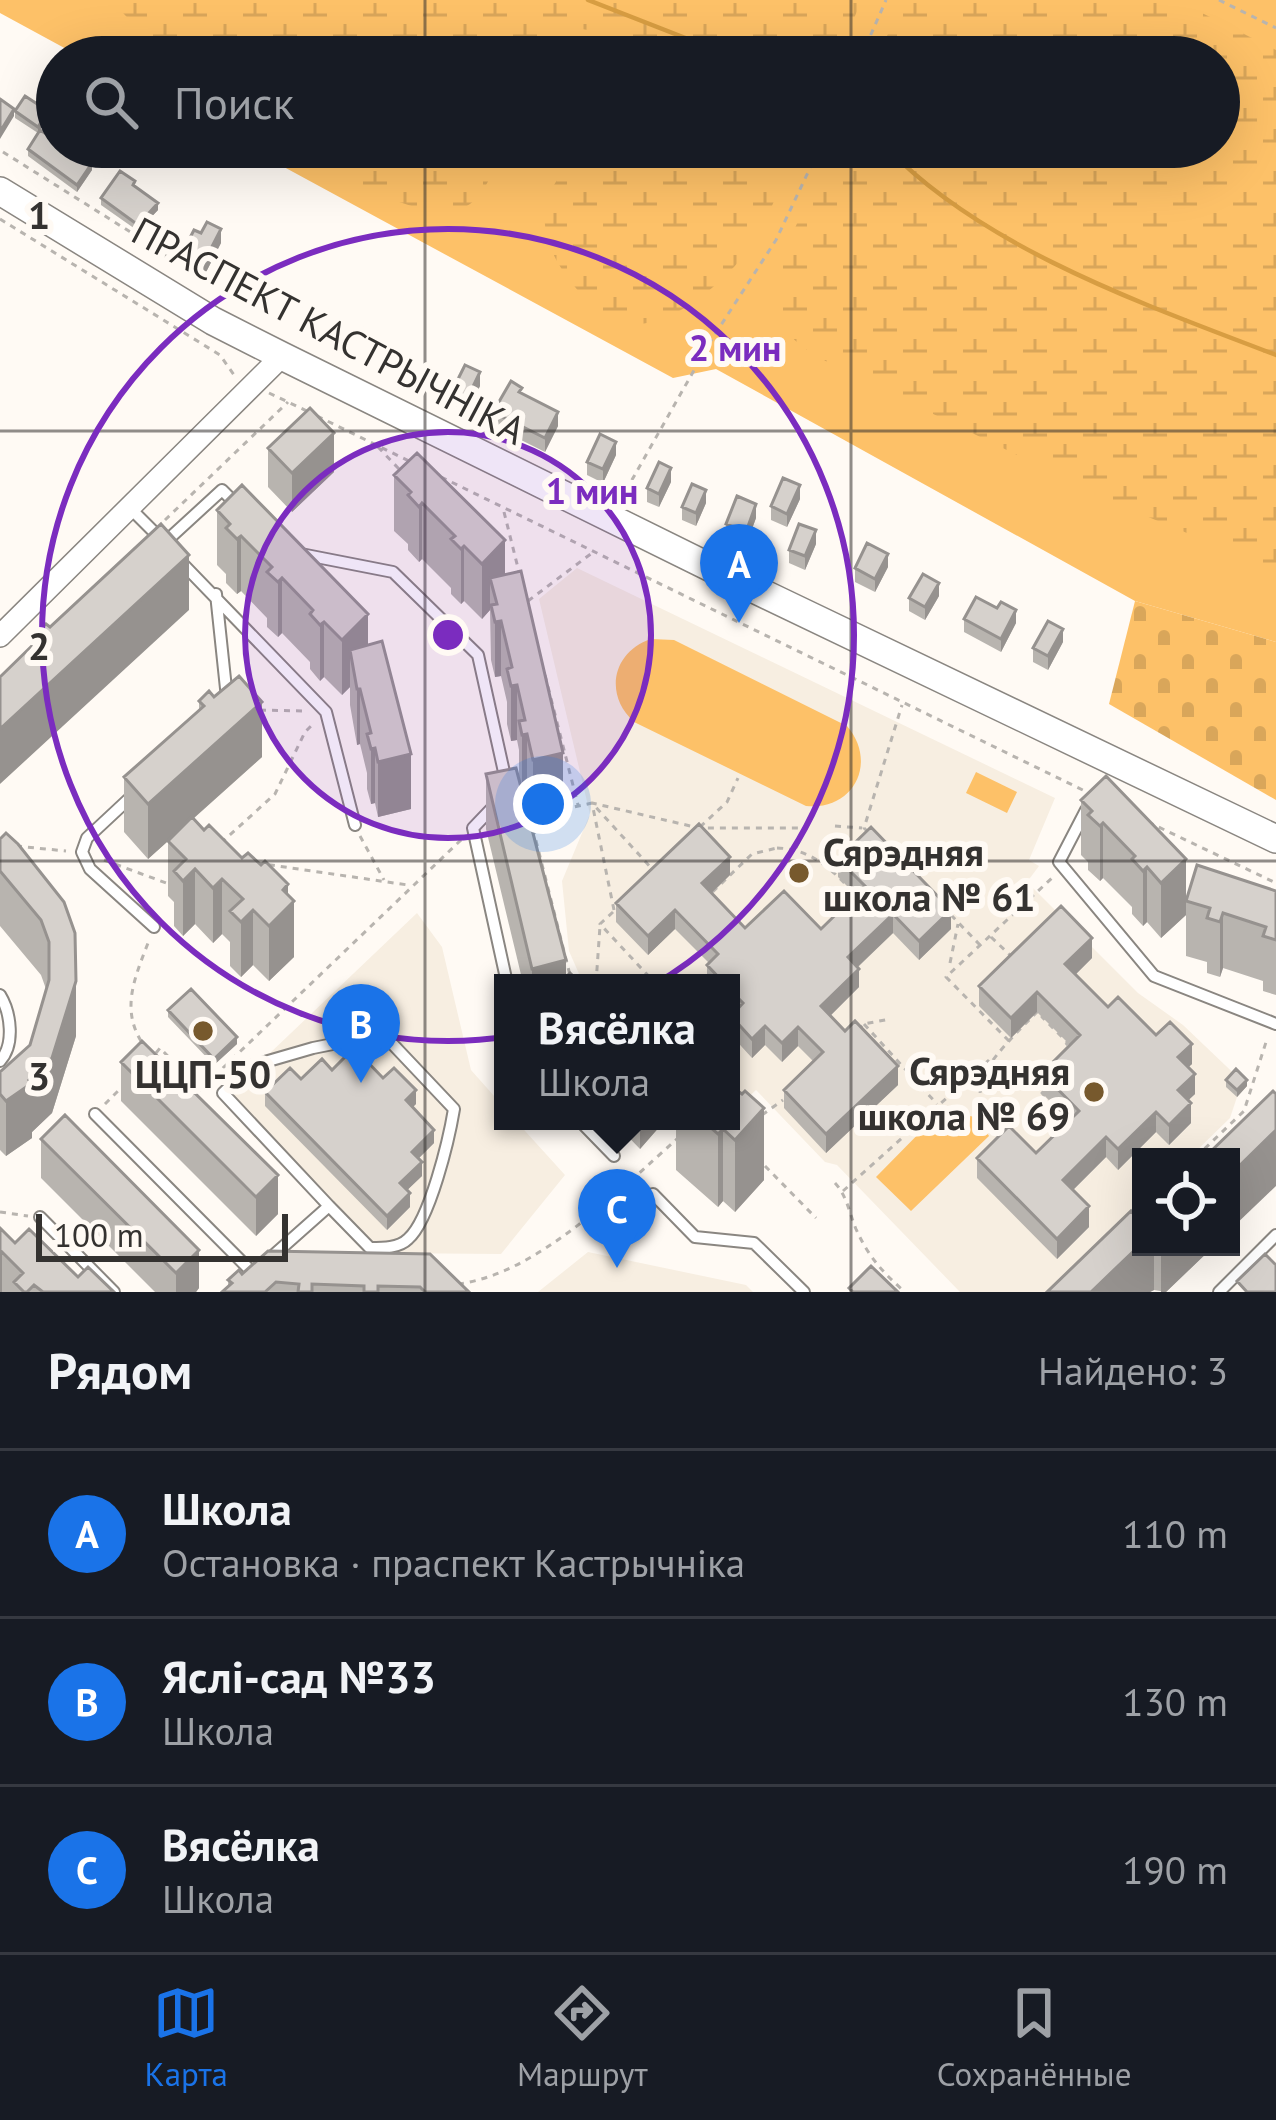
<!DOCTYPE html>
<html lang="ru">
<meta charset="utf-8">
<style>
:root{--surface:#171b24;--page:#242831;--text:#f1f3f6;--muted:#9ea1a6;--line:#363941;--accent:#1a73e8}
body{margin:0;font-family:"PT Sans",sans-serif;background:var(--page);color:var(--text)}
.controls{position:absolute;right:36px;bottom:36px;display:grid;overflow:hidden;border-radius:0px;box-shadow:0 12px 48px #0002}
.controls button{width:108px;height:108px;display:grid;place-items:center;padding:0;border:0;border-bottom:3px solid var(--line);background:var(--surface);color:var(--text);font:60px sans-serif}
.scale{position:absolute;left:36px;bottom:30px;width:252px;box-sizing:border-box;padding-left:12px;border:6px solid #343230;border-top:0;font-size:33px;line-height:42px;white-space:nowrap;color:#343230;-webkit-text-stroke:9px #fffaf4;paint-order:stroke}
.you{position:absolute;left:543px;top:804px;width:42px;height:42px;margin:-30px;border:9px solid #fff;border-radius:50%;background:#1a73e8;box-shadow:0 0 0 18px #1a73e833}
.badge{display:grid;place-items:center;width:78px;height:78px;border-radius:50%;background:var(--accent);color:#fff;font-size:39px;font-weight:700}
.pin{position:absolute;translate:-50% -99px;filter:drop-shadow(0 3px 6px #0008)}
.pin::after{content:'';position:absolute;top:63px;width:42px;height:36px;background:inherit;clip-path:polygon(0 0,100% 0,50% 100%)}
.popup{position:absolute;left:494px;top:974px;width:246px;height:156px;box-sizing:border-box;display:grid;place-content:center;border-radius:0px;background:var(--surface);filter:drop-shadow(0 3px 9px #0005);font-size:39px;white-space:nowrap;color:var(--muted)}
.popup b{font-size:45px;color:var(--text)}
.popup::after{content:'';position:absolute;left:50%;top:100%;margin-left:-24px;border:24px solid transparent;border-top-color:var(--surface)}
.list{margin:0;padding:0;list-style:none}
h2{display:flex;justify-content:space-between;align-items:center;height:156px;margin:0;padding:0 48px;font-size:51px}
h2 small{font-size:39px;font-weight:400;color:var(--muted)}
.list li{display:grid;grid-template-columns:78px 1fr auto;gap:36px;align-items:center;box-sizing:border-box;height:168px;padding:0 48px;border-top:3px solid var(--line)}
.list b{display:block;font-size:45px;white-space:nowrap}
.list p{margin:0;font-size:39px;white-space:nowrap;color:var(--muted)}
.list em{font-size:39px;font-style:normal;color:var(--muted)}
.icon{flex:none;width:66px;height:66px;fill:none;stroke:currentColor;stroke-width:2;stroke-linecap:round;stroke-linejoin:round}
.map{position:relative;flex:none;width:1276px;height:1292px;overflow:hidden}
.search{position:absolute;background:var(--surface);box-shadow:0 12px 48px #0002;left:36px;right:36px;top:36px;height:132px;display:flex;align-items:center;gap:30px;box-sizing:border-box;padding:0 42px;border-radius:66px;color:var(--muted);font-size:45px}
.sheet{height:660px;background:var(--surface)}
nav{display:flex;justify-content:space-around;align-items:center;box-sizing:border-box;height:168px;border-top:3px solid var(--line);background:var(--surface);font-size:33px;color:var(--muted)}
nav a{display:grid;justify-items:center;gap:6px}
nav .on{color:var(--accent)}
.map>svg:first-child{display:block}
.built{fill:#f7eee1}
.grass{fill:#fdc168}
.wetland{fill:url(#wetland-marsh)}
.cemetery{fill:url(#cemetery-stones)}
.lines{fill:none;stroke-linecap:round;stroke-linejoin:round}
.stream{stroke:#d79d42;stroke-width:4.5}
.lane-casing{stroke:#8a8681;stroke-width:14}
.street-casing{stroke:#8a8681;stroke-width:24}
.secondary-casing{stroke:#8a8681;stroke-width:30}
.path{stroke:#b8b4af;stroke-width:3;stroke-dasharray:6 6;stroke-linecap:butt}
.lane{stroke:#fff;stroke-width:10}
.street{stroke:#fff;stroke-width:21}
.secondary{stroke:#fff;stroke-width:27}
.wall{fill:#b8b4af}
.shaded-wall{fill:#96928f}
.building{fill:#d6d1cc;stroke:#96928f;stroke-width:3}
.grid{fill:none;stroke:#343230;stroke-width:3;stroke-opacity:0.55}
.ring{fill:none;stroke:#7b2cbf;stroke-width:6}
.poi-dot{fill:#77592d;stroke:#fffaf4;stroke-width:4.5}
.labels{text-anchor:middle;dominant-baseline:central;stroke-width:12;stroke-linejoin:round;paint-order:stroke}
.street-label{font-size:39px;fill:#343230;stroke:#fffaf4}
.poi-label{font-size:39px;font-weight:bold;fill:#343230;stroke:#fffaf4;text-anchor:start}
.grid-label{font-size:39px;text-anchor:middle;font-weight:bold;fill:#343230;stroke:#fffaf4;stroke-width:12;stroke-linejoin:round;paint-order:stroke}
.centre{fill:#7b2cbf;stroke:#fffaf4;stroke-width:6}
.ring-label{font-size:36px;text-anchor:middle;font-weight:bold;fill:#7b2cbf;stroke:#fffaf4;stroke-width:12;stroke-linejoin:round;paint-order:stroke}
</style>
<div class="map">
<svg width="1276" height="1292" viewBox="0 0 1276 1292">
<defs>
<pattern id="wetland-marsh" width="20" height="14" patternUnits="userSpaceOnUse" patternTransform="scale(3)"><rect width="20" height="14" fill="#fdc168"/><path d="M1 5h8M5 5V1M11 12h8M15 12V8" fill="none" stroke="#d9a65a"/></pattern>
<pattern id="cemetery-stones" width="16" height="16" patternUnits="userSpaceOnUse" patternTransform="scale(3)"><rect width="16" height="16" fill="#fdc168"/><path d="M2 7V4a2 2 0 0 1 4 0v3zM10 15v-3a2 2 0 0 1 4 0v3z" fill="#d9a65a"/></pattern>
</defs>
<rect width="100%" height="100%" fill="#fffaf4"/>
<!-- built -->
<path class="built" d="M577,568L1055,798L1029,860L1039,866L1027,882L1138,993L1183,1025L1247,1086L1237,1097L1230,1118L1190,1157H1141V1204L1051,1292H960L837,1165L825,1162L756,1090L731,1113V983H583L569,951L562,881L590,814L539,599Z
M417,913L442,947L471,1070L503,1106V1121H516L565,1175L501,1254L379,1253L226,1095Z
M588,1252L746,1285L753,1292H538Z"/>
<!-- grass -->
<path class="grass" d="M0,0H1276V642L1135,601L716,369L673,378L247,147H1219V57H81L0,13Z
M651,639L674,640L847,726C878,762 854,811 806,806L634,722C604,695 612,652 651,639Z
M976,772L1017,792L1007,813L966,793Z
M939,1113L978,1117L989,1136L911,1211L876,1177Z"/>
<!-- wetland -->
<path class="wetland" d="M111,0H862L837,57H644C610,29 552,11 525,57H164Z
M904,0H1176L1276,50V570L1117,504L829,363C814,354 796,345 785,329C755,283 815,191 835,147H1219V57H877Z
M290,147H500C494,167 488,191 470,204C429,233 329,167 290,147Z
M590,147H796C781,183 768,224 744,255C720,286 669,329 627,324C609,322 594,308 582,295C533,241 529,192 590,147Z"/>
<!-- cemetery -->
<path class="cemetery" d="M1135,601L1276,642V800L1109,704Z"/>
<g class="lines">
<!-- stream -->
<path class="stream" d="M588,0L734,57
M886,147C984,249 1146,305 1276,355"/>
<!-- lane casing -->
<g class="lane-casing">
<path id="lane" d="M131,509L163,541
M162,545L222,490L236,504
M301,554L393,572L478,655L506,781
M179,560L326,712L355,825
M216,594L227,698
M132,796L87,838L82,852L90,869L154,927
M494,806L473,828L507,983
M1086,810L1059,862L1154,976L1276,1024
M0,995C11,1013 15,1045 0,1061
M95,1114L253,1273
M580,1121L614,1156
M653,1194L695,1237L754,1243L804,1292
M40,1217L114,1292
M267,1261L329,1206L370,1248C383,1248 399,1248 408,1239C430,1220 449,1139 454,1109L383,1034L313,1048L251,1066L223,1093L329,1206
M1219,1292L1276,1235"/>
</g>
<!-- street casing -->
<g class="street-casing">
<path id="street" d="M0,636L282,356"/>
</g>
<!-- secondary casing -->
<g class="secondary-casing">
<path id="secondary" d="M0,191L213,321L282,356L754,589L1276,839"/>
</g>
<!-- path -->
<path class="path" d="M1219,0L1276,28
M861,57L886,0
M3,152L167,255L164,262
M0,219L220,355L234,375
M269,393L309,412
M317,416L411,462
M378,447L400,470
M441,477L1091,794
M620,501L710,342L776,240L820,147
M504,512L519,572
M165,520L288,402
M528,601L592,553
M545,675L578,805
M260,710L304,711
M528,817L592,803L654,871
M530,817L572,983
M1148,822L1276,883
M835,826L862,828
M700,827L727,802L738,778
M868,832L864,828L902,705
M360,836L384,880
M221,843L275,794L305,732L313,724
M16,846L66,851
M777,848C820,849 843,882 870,911L866,915L861,909L833,935L829,930L816,943L784,910L750,942L735,926L731,931L700,904L752,854Z
M796,848L811,814
M104,860L169,884
M257,863L408,885
M614,910L592,803L699,828H805
M613,912L600,924L655,983
M951,915L980,945
M991,937L1010,955
M950,963L958,924
M596,983L600,926
M1042,1007L1047,1012L1042,1017L1068,1043L1063,1047L1075,1060L1042,1093L1074,1126L1063,1138L1067,1142L1037,1175C957,1094 964,1085 1042,1007Z
M864,1024L937,1104
M858,1030L864,1024L890,1019
M141,1041C121,1008 135,977 148,943
M1009,1041L946,977L1053,877
M156,1053L160,1048L200,1090L463,838
M105,1104L124,1085
M762,1115L783,1100
M1196,1157L1244,1111L1267,1039
M765,1166L816,1218
M835,1183C847,1196 849,1212 856,1229C868,1256 883,1273 905,1292
M843,1191L989,1060
M0,1212L28,1216
M458,1284C538,1274 619,1190 677,1139"/>
<!-- lane -->
<use href="#lane" class="lane"/>
<!-- street -->
<use href="#street" class="street"/>
<!-- secondary -->
<use href="#secondary" class="secondary"/>
</g>
<!-- wall -->
<path class="wall" d="M15,111L48,118L40,130L92,170L77,192L28,156V149L38,133L15,118Z
M135,186L158,210L138,231L101,205V198Z
M221,243L203,278L182,267V253Z
M480,386L467,412L452,404V391Z
M522,394L558,426L545,452L493,426V412Z
M268,448L334,472L292,512L268,487Z
M616,455L603,483L587,475V462Z
M394,475L505,575L563,808L533,815L527,789L522,790L519,776V750L517,740L511,741L507,724V702L501,676L495,677L491,660L490,610L482,619L464,601L461,604L451,594V588L422,559L419,562L408,550V544L394,531Z
M671,482L659,507L647,502V488Z
M800,499L787,527L771,520V506Z
M706,503L696,526L682,520V507Z
M217,510L368,645L411,809L378,817L375,803L371,804L367,789V773L360,744L357,745L350,705V687L342,695L324,677L320,681L310,669V662L282,633L278,637L267,627V618L241,591L237,594L226,583V574L217,565Z
M756,518L746,545L726,538V524Z
M816,544L805,570L789,563V550Z
M888,567L875,592L855,582V568Z
M939,596L925,620L909,611V598Z
M997,608L1016,623L1001,652L964,632V619Z
M1063,642L1048,670L1033,662V648Z
M199,701L262,757L193,819L204,830L288,896L294,957L269,981L253,965L241,977L230,966V942L222,934L213,943L195,924L183,936L174,926V902L168,896V841L148,859L124,832V777L199,710Z
M486,774L566,978L580,983H523L486,829Z
M1106,776L1186,915L1161,938L1147,922L1143,926L1132,914V907L1103,878L1100,881L1088,870V862L1081,855V800Z
M0,839L64,902L76,1036L52,1113L32,1132V1138L6,1156L0,1150V1072L30,1045L46,989L41,975L0,926Z
M838,859L951,929L919,960L893,933L858,967L859,987L830,1016L898,1085L826,1153L784,1108V1090L813,1061L798,1046L782,1062L765,1045L752,1058L731,1035V1015L734,1012L731,1009V983H707V965L709,963L675,929L648,955L616,922V903L730,875L712,893L745,928L821,929L856,895L838,877Z
M1276,891V995L1263,991V981L1223,968L1220,977L1207,973V962L1186,956V901Z
M1092,958L1075,975L1108,1007L1156,1035L1192,1064L1188,1067L1195,1094L1188,1100L1191,1123L1169,1145L1156,1132L1118,1170L1106,1157L1073,1190L1089,1227L1057,1259L977,1178V1158L1036,1153L1069,1121L1042,1093V1073L1070,1045L1037,1012L1011,1038L979,1006V986Z
M168,1010L237,1044L214,1065L168,1017Z
M121,1062L278,1214L256,1236L121,1101Z
M332,1070L383,1078L416,1104L412,1107L434,1143L418,1159L422,1176L407,1190L410,1207L387,1230L265,1106V1092Z
M1226,1080L1247,1086L1237,1097L1226,1087Z
M613,1121H661V1125L640,1149Z
M676,1121H731L764,1180L735,1212L723,1201L718,1207L676,1170Z
M41,1139L199,1288L196,1292H155L41,1178Z
M1139,1220L1141,1247H1213L1166,1292L1154,1290L1150,1292H1047Z
M0,1228L15,1243L78,1277L114,1292H0Z
M242,1274L469,1292H222L228,1286V1280Z"/>
<!-- shaded-wall -->
<path class="shaded-wall" d="M14,109V116L0,139V132Z
M48,111V118L38,133V127Z
M92,163V170L77,192V185Z
M158,203V210L138,231V225Z
M221,229V243L203,278V264Z
M480,372V386L467,412V399Z
M558,412V426L545,452V438Z
M334,433V472L292,512V473Z
M616,442V455L603,483V469Z
M671,468V482L659,507V494Z
M800,485V499L787,527V514Z
M706,490V503L696,526V513Z
M422,503V559L419,562V507Z
M756,504V518L746,545V532Z
M816,530V544L805,570V556Z
M241,536V591L237,594V539Z
M505,540V595L490,578V610L482,619V564Z
M464,546V601L461,604V549Z
M888,554V567L875,592V579Z
M189,555V610L0,784V729Z
M282,578V633L278,637V582Z
M939,583V596L925,620V607Z
M1016,610V623L1001,652V639Z
M368,614V669L350,650V687L342,695V640Z
M501,621V676L495,677V622Z
M324,622V677L320,681V625Z
M1063,629V642L1048,670V656Z
M517,685V740L511,741V686Z
M357,689H360V744L357,745Z
M262,702V757L148,859V804Z
M527,734V789L522,790V735Z
M375,748V803L371,804V749Z
M563,753V808L533,815V760Z
M411,754V809L378,817V762Z
M1103,823V878L1100,881V826Z
M730,857V875L702,902V883Z
M1186,859V915L1161,938V883Z
M1147,867V922L1143,926V871Z
M195,869V924L183,936V881Z
M222,879V934L213,943V888Z
M288,884V907L294,901V957L269,981V926L283,890Z
M253,910V965L241,977V922Z
M675,910V929L648,955V936Z
M951,910V929L919,960V941Z
M1223,913V968L1220,977V922Z
M893,914V933L848,976V957Z
M1092,938V958L1065,985V964Z
M566,960V983H532V969Z
M859,969V987L821,1025V1006Z
M76,981V1036L52,1113L32,1132V1138L6,1156V1101L29,1080Z
M1037,992V1012L1011,1038V1018Z
M765,1026V1045L752,1058V1039Z
M798,1027V1046L782,1062V1043Z
M237,1037V1044L214,1065V1059Z
M1192,1044V1064L1178,1077V1057Z
M898,1066V1085L826,1153V1134Z
M1195,1074V1094L1178,1110V1090Z
M1247,1080V1086L1237,1097V1090Z
M416,1090V1104L406,1114V1100Z
M1191,1103V1123L1169,1145V1125Z
M764,1108V1180L735,1212V1140Z
M1156,1112V1132L1118,1170V1149Z
M640,1121H661V1125L640,1149Z
M723,1129V1201L718,1207V1134Z
M434,1130V1143L412,1165V1152Z
M1276,1130V1186L1231,1229V1174Z
M1106,1137V1157L1063,1200V1180Z
M422,1162V1176L400,1197V1183Z
M278,1175V1214L256,1236V1197Z
M410,1193V1207L387,1230V1216Z
M1089,1206V1227L1057,1259V1239Z
M1141,1244V1247H1154V1290L1150,1292H1091Z
M1161,1247H1213L1166,1292H1161Z
M199,1250V1288L196,1292H176V1273Z
M2,1252V1292H0V1254Z"/>
<!-- building -->
<path class="building" d="M25,96L48,111L38,127L15,111Z
M0,99L14,109L0,132Z
M40,130L57,141V147H67L92,163L77,185L28,149Z
M120,171L135,181L133,185L158,203L138,225L101,198Z
M207,222L221,229L203,264L182,253L194,230L201,233Z
M465,365L480,372L467,399L452,391Z
M511,381L522,388L519,392L558,412L545,438L493,412Z
M310,408L334,433L292,473L268,448Z
M600,434L616,442L603,469L587,462Z
M417,453L505,540L482,564L464,546L461,549L451,539L455,536L422,503L419,507L408,495L411,492L394,475Z
M659,462L671,468L659,494L647,488Z
M783,478L800,485L787,514L771,506Z
M692,484L706,490L696,513L682,507Z
M242,485L368,614L342,640L324,622L320,625L310,614L313,610L282,578L278,582L267,572L272,567L241,536L237,539L226,528L230,524L217,510Z
M737,496L756,504L746,532L726,524Z
M161,524L189,555L0,729V677L41,637L37,632L46,624L50,627Z
M799,524L816,530L805,556L789,550Z
M867,543L888,554L875,579L855,568Z
M521,571L563,753L533,760L527,734L522,735L519,721L525,720L517,685L511,686L507,669L512,667L501,621L495,622L491,605L497,604L490,578Z
M923,574L939,583L925,607L909,598Z
M976,597L997,608L1001,602L1016,610L1001,639L964,619Z
M1048,621L1063,629L1048,656L1033,648Z
M382,641L411,754L378,762L375,748L371,749L367,734L371,733L360,689H357L350,650Z
M239,676L262,702L148,804L124,777L204,706L199,701L209,691L214,697Z
M516,768L566,960L532,969L486,774Z
M1106,776L1186,859L1161,883L1147,867L1143,871L1132,859L1135,856L1103,823L1100,826L1088,815L1092,811L1081,800Z
M192,817L204,830L209,825L242,858L248,853L261,865L265,861L288,884L283,890L294,901L269,926L253,910L241,922L230,911L243,899L222,879L213,888L195,869L183,881L174,871L186,859L168,841Z
M699,824L730,857L702,883L745,928L784,891L821,929L865,886L838,859L871,827L951,910L919,941L893,914L848,957L859,969L821,1006L845,1031L855,1021L898,1066L826,1134L784,1090L823,1052L798,1027L782,1043L765,1026L752,1039L731,1016L743,1003L731,991V983H724L707,965L718,954L675,910L648,936L616,903Z
M6,833L18,844L64,902L75,933L76,981L52,1058L29,1080L32,1083L6,1101L0,1094V1072L30,1045L49,980V942L41,920L0,871V839Z
M1197,865L1276,891V940L1263,936L1266,927L1223,913L1220,922L1207,918L1210,908L1186,901Z
M1061,906L1092,938L1065,964L1108,1007L1118,997L1156,1035L1170,1022L1192,1044L1178,1057L1195,1074L1178,1090L1191,1103L1169,1125L1156,1112L1118,1149L1106,1137L1063,1180L1089,1206L1057,1239L977,1158L1009,1126L1036,1153L1079,1111L1042,1073L1080,1035L1037,992L1011,1018L979,986Z
M570,973L580,983H560Z
M191,989L237,1037L214,1059L168,1010Z
M142,1041L278,1175L256,1197L121,1062Z
M354,1048L383,1078L394,1068L416,1090L406,1100L434,1130L412,1152L422,1162L400,1183L410,1193L387,1216L265,1092L290,1068L301,1079L322,1059L332,1070Z
M1236,1069L1247,1080L1237,1090L1226,1080Z
M731,1086L742,1094L745,1091L764,1108L735,1140L723,1129L718,1134L703,1121H731Z
M1273,1091L1276,1094V1130L1231,1174V1157H1205Z
M65,1115L199,1250L176,1273L41,1139Z
M1131,1211L1139,1220L1141,1219V1244L1091,1292H1047Z
M0,1228L15,1243L29,1229L78,1277L88,1267L114,1292H43L34,1285L27,1292H24L14,1282L23,1273L2,1252L0,1254Z
M268,1251L430,1254L469,1292H425L420,1287L378,1286V1292H364V1286L312,1284V1292H298L299,1284L276,1282L265,1292H222L232,1283L228,1280L239,1270L242,1274Z
M1265,1254L1276,1265V1292H1247L1237,1281Z
M871,1266L898,1292H853L849,1288Z"/>
<!-- grid -->
<path class="grid" d="M425,0V57M851,0V57M425,147V1292M851,147V1292M0,431H1276M0,861H1276"/>
<!-- distance rings -->
<circle cx="448" cy="635" r="203" fill="#7b2cbf" fill-opacity=".12"/>
<g class="ring">
<circle cx="448" cy="635" r="203"/>
<circle cx="448" cy="635" r="406"/>
</g>
<!-- markers -->
<g class="poi-dot">
<circle cx="799" cy="873" r="12"/>
<circle cx="203" cy="1031" r="12"/>
<circle cx="1094" cy="1092" r="12"/>
</g>
<g class="labels">
<!-- street labels -->
<g class="street-label">
<text transform="translate(329 330) rotate(28)">ПРАСПЕКТ КАСТРЫЧНІКА</text>
</g>
<!-- poi labels -->
<g class="poi-label">
<text x="823" y="851">Сярэдняя<tspan x="823" dy="45">школа № 61</tspan></text>
<text x="1070" y="1070" text-anchor="end">Сярэдняя<tspan x="1070" dy="45">школа № 69</tspan></text>
<text x="203" y="1073" text-anchor="middle">ЦЦП-50</text>
</g>
</g>
<g class="grid-label">
<text x="39" y="229">1</text>
<text x="39" y="660">2</text>
<text x="39" y="1090">3</text>
</g>
<circle cx="448" cy="635" r="18" class="centre"/>
<g class="ring-label">
<text x="735" y="361">2 мин</text>
<text x="592" y="504">1 мин</text>
</g>
</svg>
<div class="controls">
<button><svg class="icon" aria-label="locate" viewBox="0 0 24 24"><circle cx="12" cy="12" r="6"/><path d="M12 2v4M12 18v4M2 12h4M18 12h4"/></svg></button>
</div>
<div class="scale">100 m</div>
<div class="you"></div>
<div class="pin badge" style="left:739px;top:623px">A</div>
<div class="pin badge" style="left:361px;top:1083px">B</div>
<div class="pin badge" style="left:617px;top:1268px">C</div>
<div class="popup"><b>Вясёлка</b>Школа</div>
<div class="search"><svg class="icon" aria-label="search" viewBox="0 0 24 24"><circle cx="10" cy="10" r="6"/><path d="M15 15l6 6"/></svg>Поиск</div>
</div>
<section class="sheet">
<h2>Рядом<small>Найдено: 3</small></h2>
<ul class="list">
<li><span class="badge">A</span><div><b>Школа</b><p>Остановка · праспект Кастрычніка</p></div><em>110 m</em></li>
<li><span class="badge">B</span><div><b>Яслі-сад №33</b><p>Школа</p></div><em>130 m</em></li>
<li><span class="badge">C</span><div><b>Вясёлка</b><p>Школа</p></div><em>190 m</em></li>
</ul>
</section>
<nav>
<a class="on"><svg class="icon" aria-label="map" viewBox="0 0 24 24"><path d="M3 6l6-2 6 2 6-2v14l-6 2-6-2-6 2zM9 4v14M15 6v14"/></svg>Карта</a>
<a><svg class="icon" aria-label="directions" viewBox="0 0 24 24"><path d="M12 3l9 9-9 9-9-9zM9 14v-3h6M13 9l2 2-2 2"/></svg>Маршрут</a>
<a><svg class="icon" aria-label="saved" viewBox="0 0 24 24"><path d="M7 4h10v16l-5-4-5 4z"/></svg>Сохранённые</a>
</nav>
